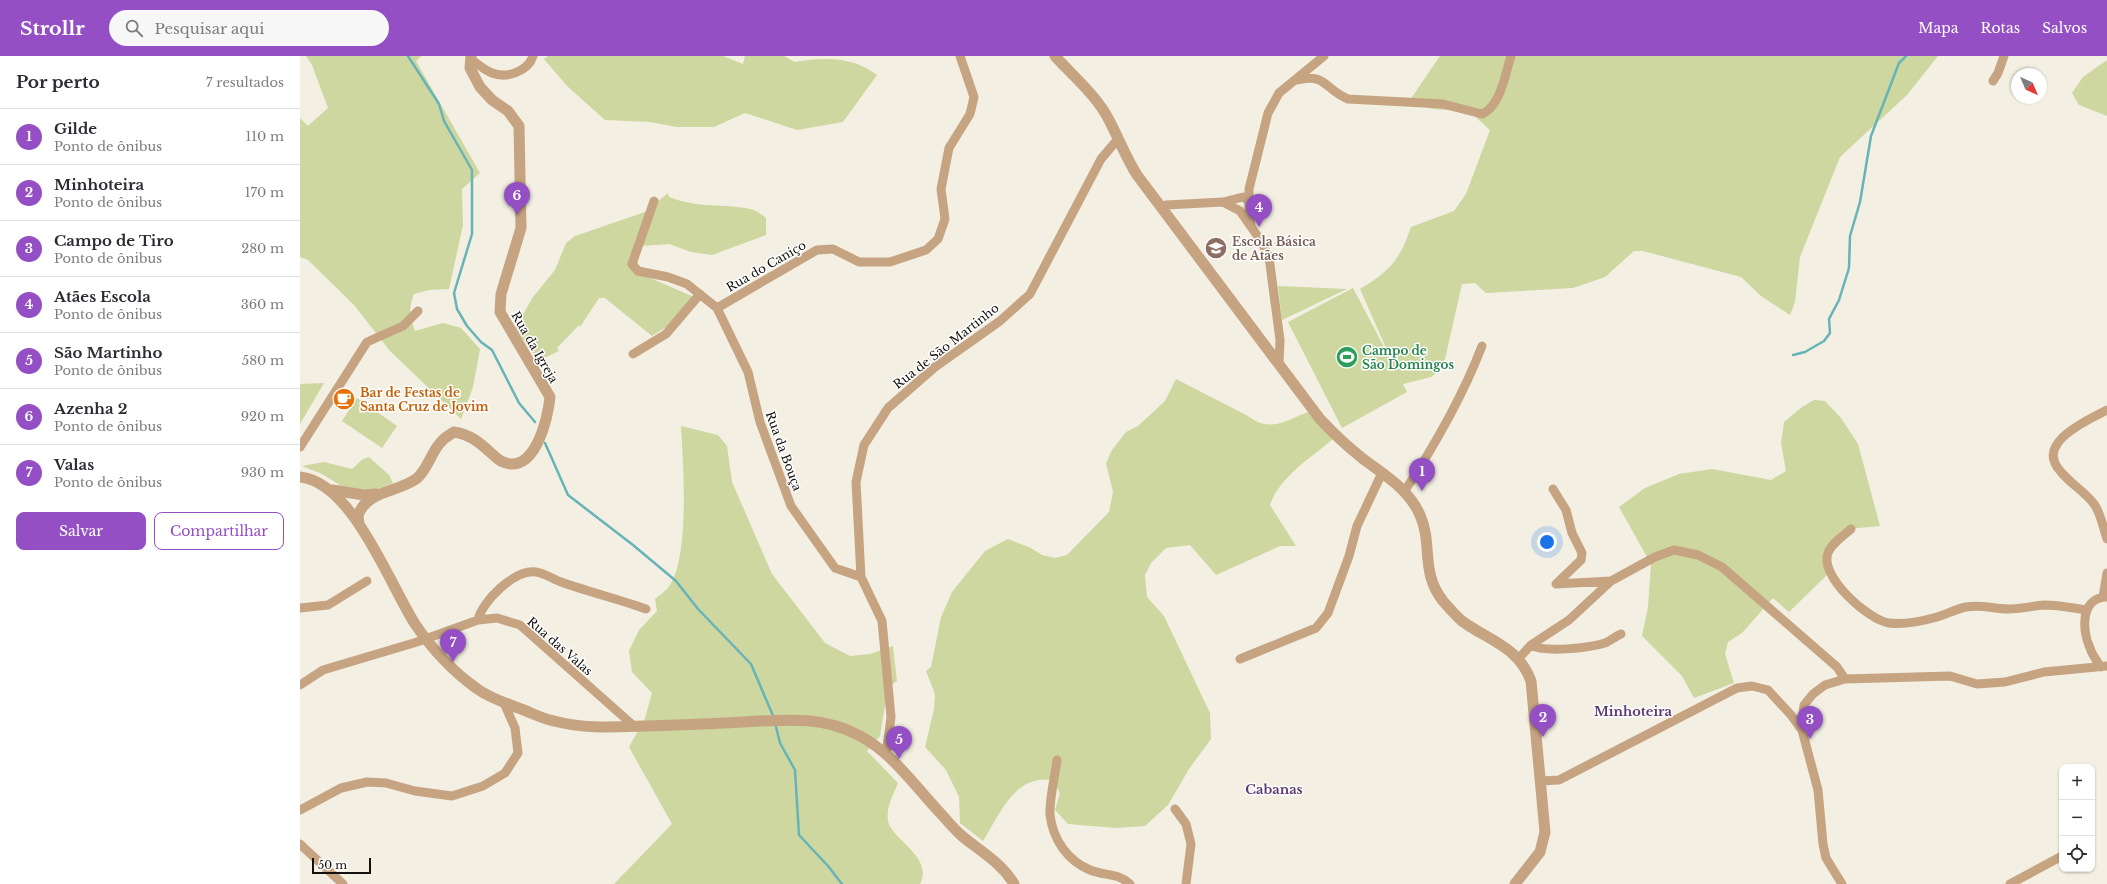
<!DOCTYPE html>
<html lang="pt">
<meta charset="utf-8">
<style>
:root{--surface:#fff;--page:#f7f7f7;--text:#2b2b33;--muted:#7c7c81;--line:#e1e1e2;--accent:#934fc3}
body{margin:0;font-family:"Libre Baskerville",serif;background:var(--page);color:var(--text)}
.controls{position:absolute;right:12px;bottom:12px;display:grid;overflow:hidden;border-radius:8px;box-shadow:0 1px 3px #0004}
.controls button{width:36px;height:36px;display:grid;place-items:center;padding:0;border:0;border-bottom:1px solid var(--line);background:var(--surface);color:var(--text);font:20px sans-serif}
.compass{position:absolute;left:1711px;top:12px;width:36px;height:36px;border-radius:50%;background:var(--surface);box-shadow:0 1px 3px #0004;rotate:136deg}
.scale{position:absolute;left:12px;bottom:10px;width:59px;box-sizing:border-box;padding-left:4px;border:2px solid #12110d;border-top:0;font-size:11px;line-height:14px;white-space:nowrap;color:#12110d;-webkit-text-stroke:3px #fff;paint-order:stroke}
.you{position:absolute;left:1247px;top:486px;width:14px;height:14px;margin:-10px;border:3px solid #fff;border-radius:50%;background:#1a73e8;box-shadow:0 0 0 6px #1a73e833}
.badge{display:grid;place-items:center;width:26px;height:26px;border-radius:50%;background:var(--accent);color:#fff;font-size:13px;font-weight:700}
.pin{position:absolute;translate:-50% -33px;filter:drop-shadow(0 1px 2px #0008)}
.pin::after{content:'';position:absolute;top:21px;width:14px;height:12px;background:inherit;clip-path:polygon(0 0,100% 0,50% 100%)}
.list{margin:0;padding:0;list-style:none}
h2{display:flex;justify-content:space-between;align-items:center;height:52px;margin:0;padding:0 16px;font-size:17px}
h2 small{font-size:13px;font-weight:400;color:var(--muted)}
.list li{display:grid;grid-template-columns:26px 1fr auto;gap:12px;align-items:center;box-sizing:border-box;height:56px;padding:0 16px;border-top:1px solid var(--line)}
.list b{display:block;font-size:15px;white-space:nowrap}
.list p{margin:0;font-size:13px;white-space:nowrap;color:var(--muted)}
.list em{font-size:13px;font-style:normal;color:var(--muted)}
.actions{display:flex;gap:8px;padding:12px 16px}
.actions a{flex:1;padding:9px 0;border:1px solid var(--accent);border-radius:8px;text-align:center;font-size:14px;color:var(--accent)}
.actions .main{background:var(--accent);color:#fff}
.icon{flex:none;width:22px;height:22px;fill:none;stroke:currentColor;stroke-width:2;stroke-linecap:round;stroke-linejoin:round}
.map{position:relative;flex:none;width:1807px;height:828px;overflow:hidden}
header{display:flex;align-items:center;gap:24px;box-sizing:border-box;height:56px;padding:0 20px;background:var(--accent);color:#fff}
header strong{font-size:19px}
nav{display:flex;gap:22px;margin-inline-start:auto;font-size:14px}
.search{width:280px;height:36px;background:var(--page);display:flex;align-items:center;gap:10px;box-sizing:border-box;padding:0 14px;border-radius:22px;color:var(--muted);font-size:15px}
main{display:flex}
aside{flex:1;background:var(--surface)}
.map>svg:first-child{display:block}
.green{fill:#cdd79f}
.lines{fill:none;stroke-linecap:round;stroke-linejoin:round}
.stream{stroke:#67b4b8;stroke-width:2.5}
.minor{stroke:#c6a482;stroke-width:9}
.tertiary{stroke:#c6a482;stroke-width:11}
.labels{text-anchor:middle;dominant-baseline:central;stroke-width:3;stroke-linejoin:round;paint-order:stroke}
.education-label{font-size:12px;font-weight:bold;fill:#785e54;stroke:#fff;text-anchor:start}
.street-label{font-size:12px;fill:#12110d;stroke:#fff}
.leisure-label{font-size:12px;font-weight:bold;fill:#27864d;stroke:#fff;text-anchor:start}
.food-label{font-size:12px;font-weight:bold;fill:#c56008;stroke:#fff;text-anchor:start}
.neighbourhood-label{font-size:13px;font-weight:bold;fill:#5c3a74;stroke:#fff}
</style>
<header>
<strong>Strollr</strong>
<div class="search"><svg class="icon" aria-label="search" viewBox="0 0 24 24"><circle cx="10" cy="10" r="6"/><path d="M15 15l6 6"/></svg>Pesquisar aqui</div>
<nav><a>Mapa</a><a>Rotas</a><a>Salvos</a></nav>
</header>
<main>
<aside>
<h2>Por perto<small>7 resultados</small></h2>
<ul class="list">
<li><span class="badge">1</span><div><b>Gilde</b><p>Ponto de ônibus</p></div><em>110 m</em></li>
<li><span class="badge">2</span><div><b>Minhoteira</b><p>Ponto de ônibus</p></div><em>170 m</em></li>
<li><span class="badge">3</span><div><b>Campo de Tiro</b><p>Ponto de ônibus</p></div><em>280 m</em></li>
<li><span class="badge">4</span><div><b>Atães Escola</b><p>Ponto de ônibus</p></div><em>360 m</em></li>
<li><span class="badge">5</span><div><b>São Martinho</b><p>Ponto de ônibus</p></div><em>580 m</em></li>
<li><span class="badge">6</span><div><b>Azenha 2</b><p>Ponto de ônibus</p></div><em>920 m</em></li>
<li><span class="badge">7</span><div><b>Valas</b><p>Ponto de ônibus</p></div><em>930 m</em></li>
</ul>
<div class="actions"><a class="main">Salvar</a><a>Compartilhar</a></div>
</aside>
<div class="map">
<svg width="1807" height="828" viewBox="0 0 1807 828">
<rect width="100%" height="100%" fill="#f3efe3"/>
<!-- green -->
<path class="green" d="M6,0H121L116,5L180,117L162,133L163,169L149,233L129,234L114,238C108,252 110,261 115,275L143,267L161,272L180,293L173,331L161,363L90,295L54,249L8,204L0,201V62L8,70L28,52L12,9Z
M248,0H423L443,8L445,0H484L495,6C524,1 553,0 577,19L543,66L497,74L445,57L414,71H377L350,66L305,64L267,30L244,3Z
M1140,0H1638L1607,39L1540,101L1500,201L1495,246L1490,259L1461,240L1441,221L1343,195H1334L1305,221L1273,232L1186,237L1175,227L1162,228L1143,312L1131,321L1103,328L1107,336L1042,372L988,266L1053,232L1094,310L1060,233C1090,215 1100,204 1111,171L1154,155L1166,138L1190,74L1170,56L1133,53L1108,47Z
M1807,4V60L1779,49L1772,37L1783,21Z
M368,137L369,141C400,153 421,147 450,153C456,154 462,159 466,162V179L412,199L391,196L369,188L341,190L336,216L394,241L377,264L352,280L305,242H299L280,271L279,269L257,292L259,295L238,305L215,272L233,241L255,214L266,187L275,180L345,156Z
M978,230L1047,233L982,264Z
M876,323L948,360C970,377 985,365 1008,356L1033,383C1011,402 980,420 970,449L996,490H980L916,519L890,489L866,492L851,507L845,519L847,541L864,560L910,657L911,683L889,713L868,749L845,770L816,772L768,768L755,754L760,737L752,724C714,719 700,758 683,785L660,767L659,741L646,714L625,691L634,653L635,638L626,615L631,611L641,561L652,536L685,495L708,483L731,492L742,499L755,502L767,499L809,456L813,436L806,407L812,394L826,376L838,370L865,345Z
M24,327L0,368V328Z
M57,342L97,370L82,392L42,365Z
M1514,344L1525,345L1541,362L1558,388L1580,470L1547,473L1523,497L1531,515L1489,556L1473,542L1442,577L1428,586L1425,598L1434,627L1394,642L1382,620L1342,580L1348,551L1351,508L1319,451L1345,432L1379,418L1412,413L1471,424L1486,415L1481,387L1484,366L1502,351Z
M381,370L418,379L427,390L432,426L472,518L525,587L550,600L570,598L593,590L597,625L588,631L580,680L567,695L598,727C593,739 586,751 588,765C591,783 634,801 620,828H314L372,768L329,691L345,662L352,637L332,616L329,595L339,574L357,555L355,543C360,539 367,534 370,529C390,498 383,407 381,370Z
M69,401L89,419L93,427L73,435L43,431L22,418L2,410L24,406L52,413L63,403Z"/>
<g class="lines">
<!-- stream -->
<path class="stream" d="M108,0L139,48L144,65L172,114V178L154,237L157,253L167,270L181,286L192,294L219,347L235,366
M1493,299L1505,296L1524,285L1530,277L1529,263L1539,244L1549,212L1550,180L1560,146L1571,80L1599,7L1606,0
M245,387L268,439L333,489L376,525L398,553L451,608L474,662
M475,667L480,687L495,714L499,779L528,810L542,828"/>
<!-- minor -->
<path class="minor" d="M171,3C177,8 185,14 192,17C207,23 228,15 233,0
M996,24C1028,17 1023,33 1048,43L1143,48L1182,58C1201,50 1205,18 1211,0
M1693,25L1698,17L1704,0
M354,145L332,208L338,215L368,221L387,228L417,252L448,316L460,366L491,450L535,512L561,521
M923,146L940,155L961,185L969,201L980,284L979,307
M862,153L866,149L923,146L943,141L949,145
M951,170L949,152V133L968,57L979,37L1024,0
M417,252L517,194L533,193L559,206H590L626,194L638,183L645,163L641,133L649,92L670,58L674,41L660,0
M333,298L366,278L400,238
M1807,354C1786,365 1734,387 1761,416C1771,428 1785,436 1794,448C1801,457 1803,472 1807,483
M0,391L67,286L103,270L118,255
M1253,433L1266,454L1272,477L1282,497L1281,504L1256,528L1311,525
M1104,436C1135,389 1162,342 1182,290
M1551,473C1544,479 1531,488 1528,497C1519,520 1568,564 1589,567C1605,569 1623,565 1637,561C1647,558 1656,553 1666,551C1681,548 1694,553 1708,553C1720,553 1732,550 1744,549C1759,549 1773,552 1787,554
M1803,541L1807,517
M0,552L28,549L67,525
M178,564C182,545 215,513 236,516C244,517 253,523 261,526C289,536 318,543 346,553
M1231,589C1244,597 1289,592 1305,587C1310,585 1316,580 1321,578
M1219,602L1231,589L1269,564L1311,525L1355,501L1374,494L1398,499L1422,511L1537,611L1545,623
M940,603L1016,572L1028,557L1049,500L1057,470L1082,417
M1801,611C1797,605 1792,599 1790,592C1782,575 1780,541 1807,541
M0,629L23,614L117,586L178,564L197,562L220,569L335,671
M1502,674L1504,649L1513,638L1525,629L1545,623L1650,620L1677,628L1705,626L1744,616L1807,610
M586,699L591,661L582,565L561,521L556,426L564,389L588,352L635,311L700,265L730,238L801,103L818,83
M757,704C755,720 749,744 750,759C753,784 768,805 790,814C805,820 818,817 830,828
M1241,725L1259,724L1437,632L1452,630L1468,634L1491,659L1502,674L1518,734L1523,788L1526,802L1542,828
M875,753L886,768L891,788L886,828
M0,754L41,732L67,726L86,727L115,735L152,740L183,730L205,717L218,697L215,672L204,647
M0,788L43,828
M1710,828L1762,800"/>
<!-- tertiary -->
<path class="tertiary" d="M755,0C773,20 797,40 809,64C819,83 826,102 837,119L1020,363C1033,377 1047,390 1062,402C1084,419 1108,432 1120,459C1133,488 1120,516 1143,545C1149,552 1155,559 1162,565C1189,585 1218,590 1231,625L1245,776L1240,796L1215,828
M0,421C52,426 89,527 115,568C132,593 151,614 176,632C189,642 206,647 221,653C232,657 243,663 254,665C284,673 314,671 344,670C376,669 409,668 442,666C483,664 522,659 560,680C594,698 617,733 643,760C649,767 655,774 662,780C680,795 702,807 714,828
M32,434L64,439L76,438
M59,468L58,459C68,434 96,437 116,423C128,414 131,395 142,385C145,381 150,379 154,376C171,379 179,386 191,397C194,399 197,403 201,405C234,422 248,363 250,341L200,256L201,238L221,172L219,70L208,55L192,44L180,31L170,12L171,0"/>
</g>
<!-- icons -->
<defs>
<g id="school-disc" transform="scale(1.15)"><circle r="9.5" fill="#8d6e63" stroke="#fff"/><path d="M0-5L7-2L0 1L-7-2ZM-4 1L0 2.5L4 1V4Q0 6-4 4Z" fill="#fff"/></g>
<g id="stadium-disc" transform="scale(1.15)"><circle r="9.5" fill="#2e9e5b" stroke="#fff"/><path d="M0-5a6.5 5 0 1 0 0 10a6.5 5 0 1 0 0-10ZM-3.5-1.8h7v3.6h-7Z" fill="#fff"/></g>
<g id="cafe-disc" transform="scale(1.15)"><circle r="9.5" fill="#e8710a" stroke="#fff"/><path d="M-5.5-4.5H6V0H3Q3 3.5 0 3.5H-2.5Q-5.5 3.5-5.5 0ZM3-3.2v2h1.7v-2ZM-6 4.5H4V6H-6Z" fill="#fff"/></g>
</defs>
<g fill-rule="evenodd">
<use href="#school-disc" x="916" y="192"/>
<use href="#stadium-disc" x="1047" y="301"/>
<use href="#cafe-disc" x="44" y="343"/>
</g>
<g class="labels">
<!-- education labels -->
<g class="education-label">
<text x="932" y="185">Escola Básica<tspan x="932" dy="14">de Atães</tspan></text>
</g>
<!-- street labels -->
<g class="street-label">
<text transform="translate(466 210) rotate(-30)">Rua do Caniço</text>
<text transform="translate(646 290) rotate(-38)">Rua de São Martinho</text>
<text transform="translate(235 291) rotate(60)">Rua da Igreja</text>
<text transform="translate(484 395) rotate(70)">Rua da Bouça</text>
<text transform="translate(260 590) rotate(41)">Rua das Valas</text>
</g>
<!-- leisure labels -->
<g class="leisure-label">
<text x="1062" y="294">Campo de<tspan x="1062" dy="14">São Domingos</tspan></text>
</g>
<!-- food labels -->
<g class="food-label">
<text x="60" y="336">Bar de Festas de<tspan x="60" dy="14">Santa Cruz de Jovim</tspan></text>
</g>
<!-- neighbourhood labels -->
<g class="neighbourhood-label">
<text x="1333" y="655">Minhoteira</text>
<text x="974" y="733">Cabanas</text>
</g>
</g>
</svg>
<div class="controls">
<button>+</button>
<button>−</button>
<button><svg class="icon" aria-label="locate" viewBox="0 0 24 24"><circle cx="12" cy="12" r="6"/><path d="M12 2v4M12 18v4M2 12h4M18 12h4"/></svg></button>
</div>
<svg class="compass" viewBox="-18 -18 36 36"><path d="M0-13l5 13h-10z" fill="#e53935"/><path d="M0 13l5-13h-10z" fill="#7c7c81"/></svg>
<div class="scale">50 m</div>
<div class="you"></div>
<div class="pin badge" style="left:1122px;top:435px">1</div>
<div class="pin badge" style="left:1243px;top:681px">2</div>
<div class="pin badge" style="left:1510px;top:683px">3</div>
<div class="pin badge" style="left:959px;top:171px">4</div>
<div class="pin badge" style="left:599px;top:703px">5</div>
<div class="pin badge" style="left:217px;top:159px">6</div>
<div class="pin badge" style="left:153px;top:606px">7</div>
</div>
</main>
